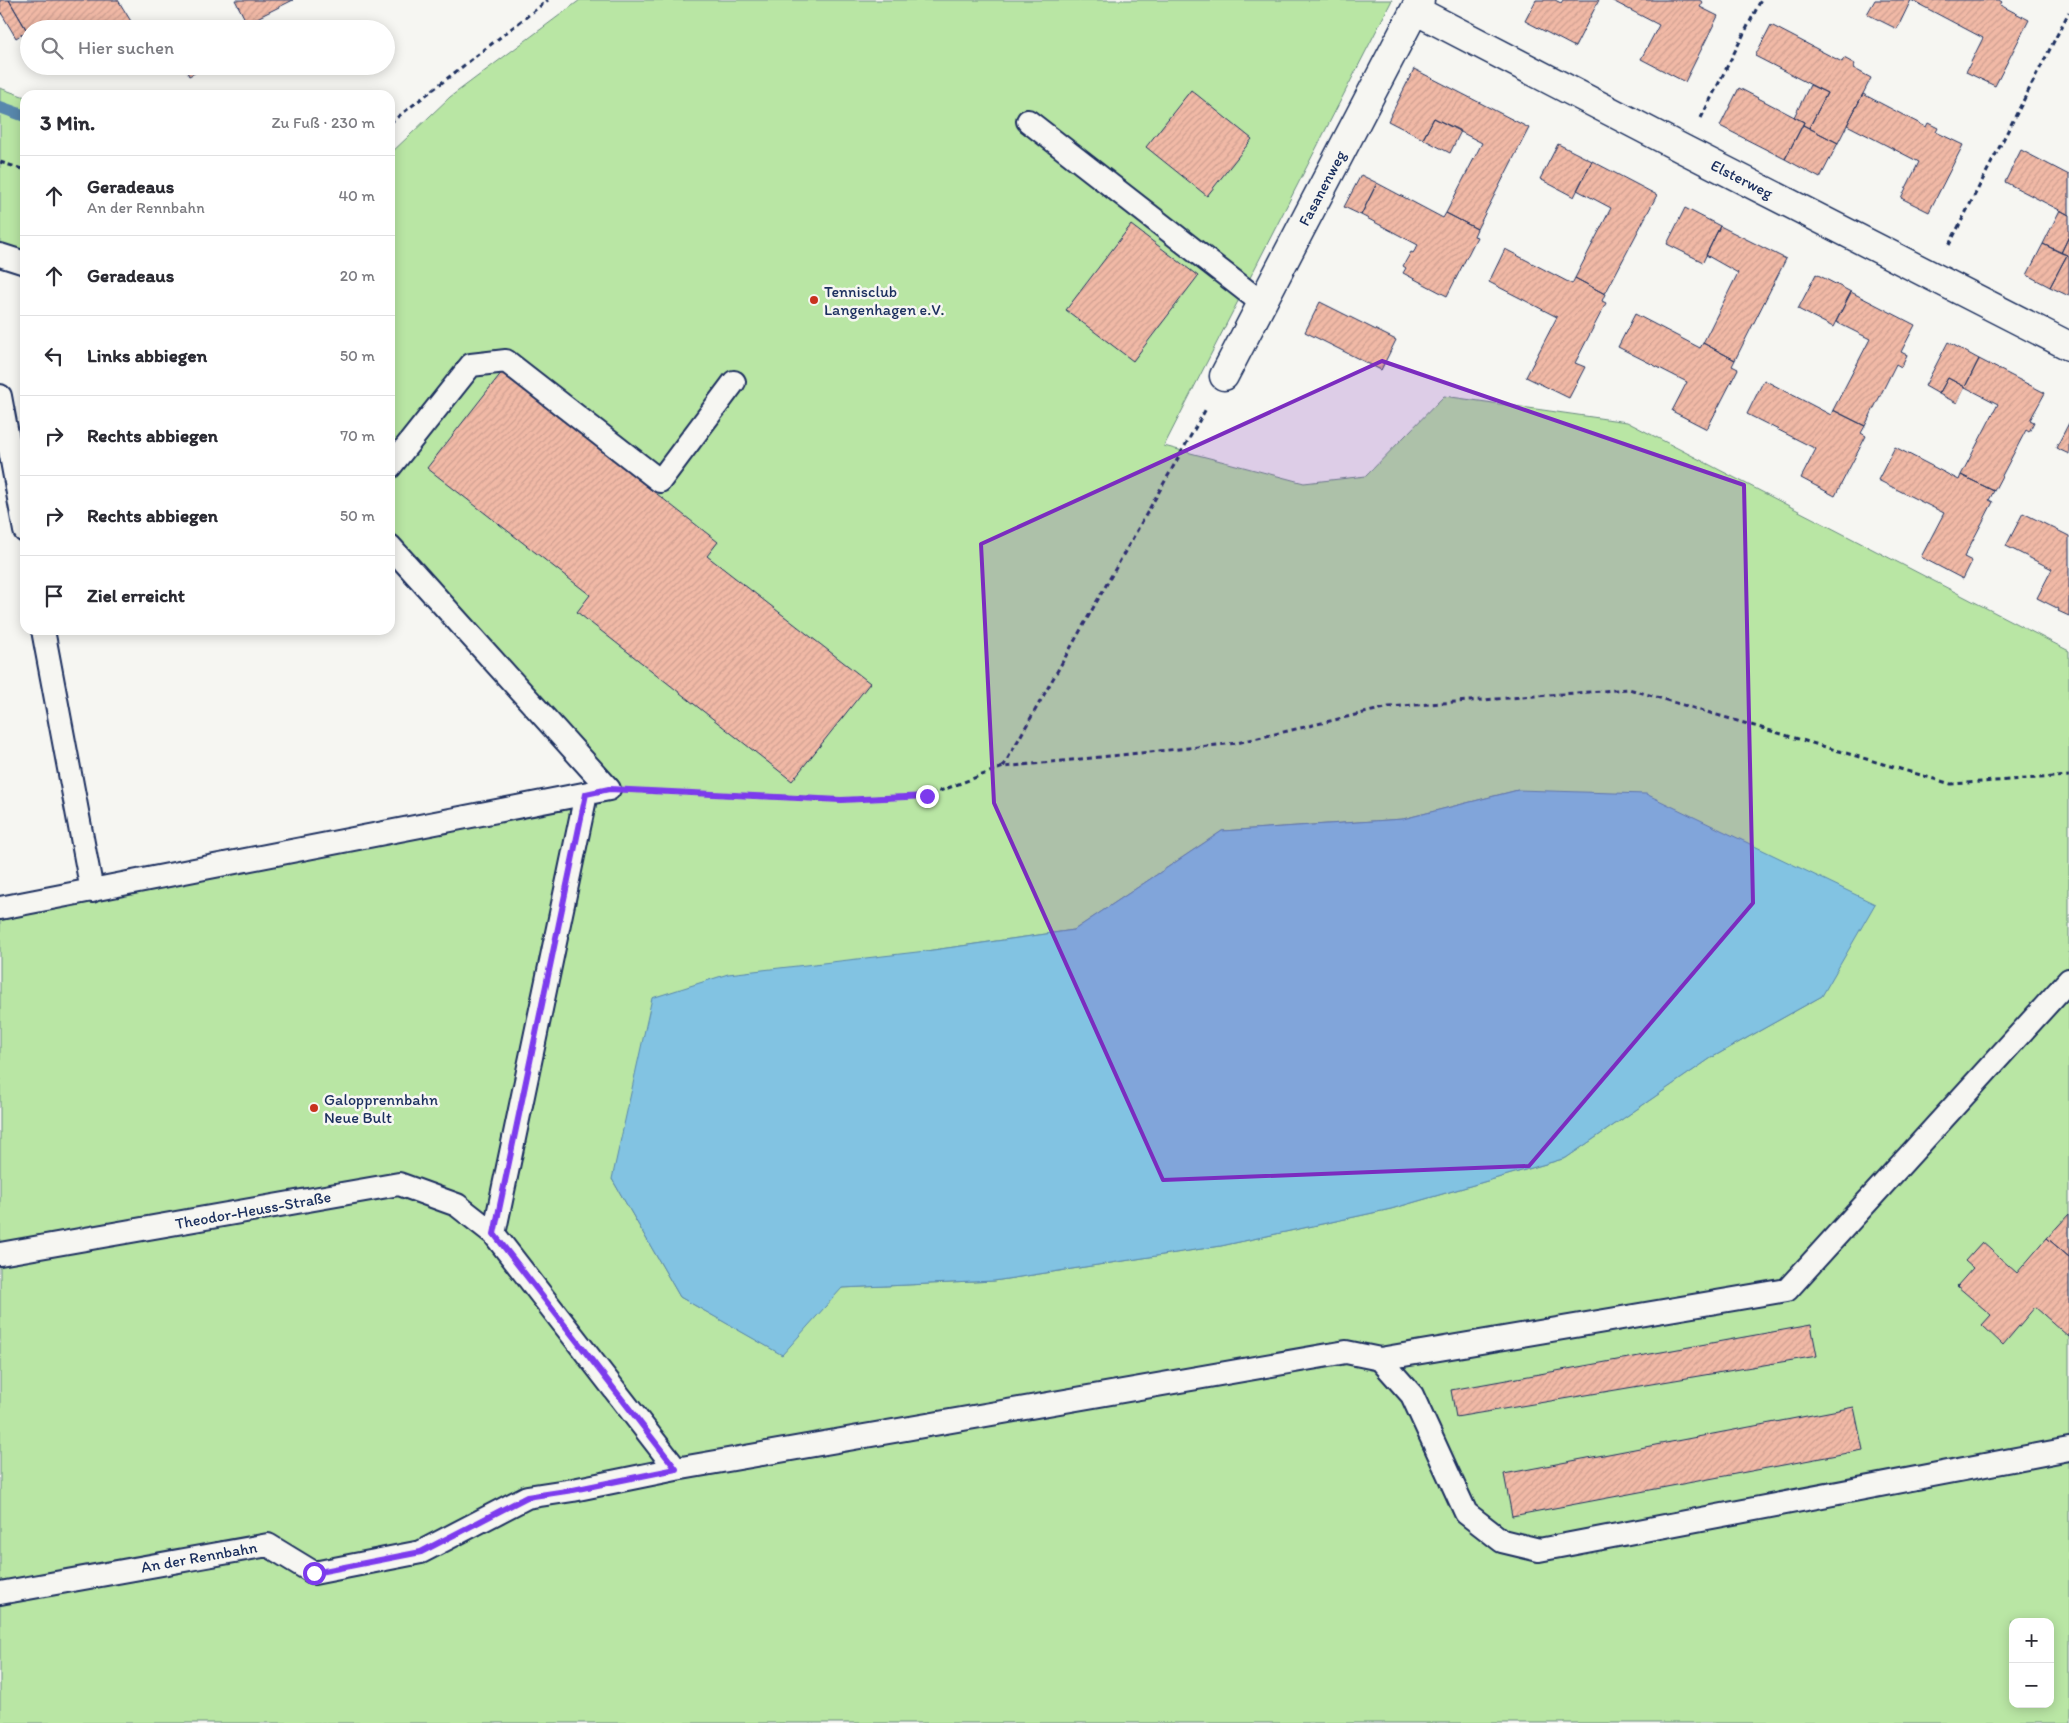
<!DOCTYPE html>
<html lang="de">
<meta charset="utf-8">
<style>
:root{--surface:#fff;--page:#f7f7f7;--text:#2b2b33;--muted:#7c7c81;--line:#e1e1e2}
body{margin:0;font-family:Itim,sans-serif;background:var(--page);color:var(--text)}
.controls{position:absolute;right:15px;bottom:15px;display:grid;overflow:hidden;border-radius:10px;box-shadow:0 2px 12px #0003}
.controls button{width:45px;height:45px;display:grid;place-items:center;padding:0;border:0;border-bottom:1px solid var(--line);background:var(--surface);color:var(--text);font:25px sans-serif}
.stop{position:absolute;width:15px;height:15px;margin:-11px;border:4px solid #7c3aed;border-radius:50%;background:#fff}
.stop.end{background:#7c3aed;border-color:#fff;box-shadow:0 1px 5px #0008}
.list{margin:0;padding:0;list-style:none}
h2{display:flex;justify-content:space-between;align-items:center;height:65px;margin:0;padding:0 20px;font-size:21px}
h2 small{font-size:16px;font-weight:400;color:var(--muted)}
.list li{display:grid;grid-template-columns:32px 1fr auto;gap:15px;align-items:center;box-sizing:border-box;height:80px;padding:0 20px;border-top:1px solid var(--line)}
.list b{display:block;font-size:19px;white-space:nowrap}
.list p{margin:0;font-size:16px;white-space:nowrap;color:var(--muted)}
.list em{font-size:16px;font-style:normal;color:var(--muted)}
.icon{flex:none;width:28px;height:28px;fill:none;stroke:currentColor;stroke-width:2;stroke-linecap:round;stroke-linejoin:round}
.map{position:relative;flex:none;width:2069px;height:1723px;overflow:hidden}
.search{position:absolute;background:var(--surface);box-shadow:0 2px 12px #0003;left:20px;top:20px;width:375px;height:55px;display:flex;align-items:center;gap:12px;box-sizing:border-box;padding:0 18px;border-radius:28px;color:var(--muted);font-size:19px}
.panel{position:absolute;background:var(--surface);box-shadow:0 2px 12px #0003;left:20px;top:90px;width:375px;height:545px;border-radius:15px}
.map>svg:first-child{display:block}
.green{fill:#b9e6a4;stroke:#6a8a81;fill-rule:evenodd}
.water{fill:#82c3e2;stroke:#5988ad}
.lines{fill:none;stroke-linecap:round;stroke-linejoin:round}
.stream{stroke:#5988ad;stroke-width:12}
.building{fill:url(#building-hatch);stroke:#1b2f5e}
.lane-casing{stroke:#1b2f5e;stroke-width:26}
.street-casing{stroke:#1b2f5e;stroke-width:31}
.path{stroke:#1b2f5e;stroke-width:3;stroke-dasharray:5 4;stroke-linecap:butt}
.lane{stroke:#f6f6f2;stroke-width:22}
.street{stroke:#f6f6f2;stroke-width:28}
.route{stroke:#7c3aed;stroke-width:6}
.marked{fill:#7b2cbf;fill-opacity:0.2;stroke:#7b2cbf;stroke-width:4;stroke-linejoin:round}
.poi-dot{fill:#c8321e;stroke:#f6f6f2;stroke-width:2}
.labels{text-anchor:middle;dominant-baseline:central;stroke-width:5;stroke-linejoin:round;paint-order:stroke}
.street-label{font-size:16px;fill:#1b2f5e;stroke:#f6f6f2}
.poi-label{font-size:16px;fill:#1b2f5e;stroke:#f6f6f2;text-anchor:start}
</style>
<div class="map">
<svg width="2069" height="1723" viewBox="0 0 2069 1723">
<defs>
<pattern id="building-hatch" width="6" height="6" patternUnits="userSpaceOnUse" patternTransform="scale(1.25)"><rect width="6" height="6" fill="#f1b9a6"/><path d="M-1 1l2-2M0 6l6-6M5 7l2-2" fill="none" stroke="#ce9f91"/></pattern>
</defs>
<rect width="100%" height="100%" fill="#f6f6f2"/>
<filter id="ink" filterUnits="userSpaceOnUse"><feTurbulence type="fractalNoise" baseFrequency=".02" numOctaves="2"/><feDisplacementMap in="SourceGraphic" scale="10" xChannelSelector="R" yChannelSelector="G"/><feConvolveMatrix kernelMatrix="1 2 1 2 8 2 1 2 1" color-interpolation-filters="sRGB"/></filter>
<g filter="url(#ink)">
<!-- green -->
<path class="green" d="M580,0H1392L1164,446L1304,483L1366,476L1444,396L1627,422L2069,651V1723H0V908L609,789L390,546V154L450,97ZM1518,790L1822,996L1711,1058L1566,1158L1391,1209L1221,1246L994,1281L841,1288L781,1354L680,1297L612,1179L926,951L1074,930L1222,831L1403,819ZM2013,1622H2050V1704H2013Z
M0,88L25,97V263L0,255Z"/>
<!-- water -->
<path class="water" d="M1518,790L1646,794L1875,904L1822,996L1711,1058L1566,1158L1391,1209L1221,1246L994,1281L842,1288L782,1355L680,1297L612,1179L652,998L728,974L926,951L1074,930L1222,831L1403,819Z"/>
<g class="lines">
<!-- stream -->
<path class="stream" d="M0,107L25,116"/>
</g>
<!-- building -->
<path class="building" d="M0,0H9L27,31L16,38L0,11Z
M9,0H118L132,23L122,29H48L47,25L41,29H29V34Z
M235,0H293L247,23Z
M1536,0H1555L1561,3L1563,0H1599L1575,47L1525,21Z
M1611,0H1699L1703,2L1700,7L1718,16L1685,82L1641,59L1659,25Z
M1875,0H1911L1897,29L1867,14Z
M1911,0H1999L2002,2L2000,5L2029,20L1995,86L1966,72L1983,38Z
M234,23L237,29H223Z
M1771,25L1842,62L1844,58L1855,64L1853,68L1871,78L1838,143L1809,128L1827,93L1755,56Z
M184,66H208L189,76Z
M1414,69L1529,128L1477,229L1446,213L1482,143L1434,118L1423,139L1388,121Z
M1810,85L1827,93L1809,128L1803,125L1804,122L1794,117Z
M1739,88L1804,122L1785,159L1720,126Z
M1191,90L1252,139L1207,196L1146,147Z
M1863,94L1926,127L1928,123L1938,128L1936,132L1963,145L1929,212L1901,198L1919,162L1847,125Z
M1434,118L1461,131L1450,153L1423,139Z
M1803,125L1838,143L1820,178L1785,159Z
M1558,144L1592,161L1574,197L1540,179Z
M2021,150L2069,175V215L2005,182Z
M1592,161L1657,195L1605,294L1575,278L1611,208L1577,190Z
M1361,175L1377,183L1361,215L1344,207Z
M1377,183L1443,218L1446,213L1477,229L1474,236L1477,237L1447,296L1403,273L1406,268L1403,266L1411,252L1413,253L1418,245L1361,215Z
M1685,208L1720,226L1703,262L1667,244Z
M2060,210L2069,215V236L2061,253L2043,244Z
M1131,225L1198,276L1133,361L1066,310Z
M1720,226L1786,259L1735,360L1703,343L1738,273L1706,255Z
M2069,236V296L2050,287L2067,255L2061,253Z
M2043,244L2067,255L2050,287L2027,275Z
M1505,249L1572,284L1575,278L1605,294L1602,301L1606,303L1575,363L1585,367L1569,398L1526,377L1557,317L1489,282Z
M1816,274L1851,292L1833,327L1798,309Z
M1851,292L1915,325L1901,352L1907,355L1901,367L1896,364L1865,426L1833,410L1870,339L1836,322Z
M1320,302L1396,340L1381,370L1305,332Z
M1635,314L1700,348L1703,343L1735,360L1732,366L1738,369L1707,429L1672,411L1687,382L1618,347Z
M1948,342L1979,359L1965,387L1948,378L1939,394L1925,386Z
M1979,359L2045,393L2030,420L2034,422L2029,432L2026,430L1994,491L1961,475L1998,404L1965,387Z
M502,372L718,542L707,556L870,683L792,781L577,612L590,595L427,468Z
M1948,378L1965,387L1957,403L1939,394Z
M1764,380L1831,415L1833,410L1865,426L1861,433L1866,436L1835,496L1801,478L1816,449L1747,414Z
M2069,423V454L2056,448Z
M1895,447L1959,480L1961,475L1994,491L1989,500L1993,502L1964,557L1972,561L1963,579L1921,557L1944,513L1878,480Z
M2023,513L2069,536V616L2058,611L2059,609L2037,598L2052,569L2006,546Z
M2069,1214V1257L2047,1238Z
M2047,1238L2069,1257V1337L2035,1307L2003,1345L1982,1325L1991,1315L1957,1286L1973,1268L1965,1261L1982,1242L2017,1273Z
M1811,1325L1817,1356L1456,1417L1451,1390Z
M1854,1407L1863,1450L1512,1516L1504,1474Z"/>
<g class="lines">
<!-- lane casing -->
<g class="lane-casing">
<path id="lane" d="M1028,121L1262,303
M0,255L25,263
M0,396L25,531
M390,467L471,365L506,361L660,481L734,382
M43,630L92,891
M586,794L494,1234L676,1469
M0,908L609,789L390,546
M0,1254L399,1184L457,1205L494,1234
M1380,1359L1787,1290L2069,980
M0,1593L268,1545L314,1573L421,1552L527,1497L573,1490L676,1469L1346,1352L1380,1359L1412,1395L1466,1513L1502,1541L1539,1550L2069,1449"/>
</g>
<!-- street casing -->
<g class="street-casing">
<path id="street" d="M1415,10L1685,150L2069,346
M1224,376L1420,0"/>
</g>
<!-- path -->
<path class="path" d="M1701,118L1761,0
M390,123L548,0
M0,162L25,170
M1949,245L2069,12
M1003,767L1207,407
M643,791L841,800L927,796L1003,767L1237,743L1389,707L1629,689L1951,784L2069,776"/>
<!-- lane -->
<use href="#lane" class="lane"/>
<!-- street -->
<use href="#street" class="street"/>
</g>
</g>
<g class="lines" filter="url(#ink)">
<!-- route -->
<path class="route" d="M314,1573L421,1552L527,1497L573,1490L676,1469L494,1234L586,794L609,789L841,800L927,796"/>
</g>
<!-- marked area -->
<path class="marked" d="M1382,361L1744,485L1753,903L1529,1166L1163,1180L994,803L981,544Z"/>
<!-- markers -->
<g class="poi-dot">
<circle cx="814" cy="300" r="5"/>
<circle cx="314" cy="1108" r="5"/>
</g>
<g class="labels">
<!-- street labels -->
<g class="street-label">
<text transform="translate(1742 179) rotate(27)">Elsterweg</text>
<text transform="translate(1322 188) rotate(-62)">Fasanenweg</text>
<text transform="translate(253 1210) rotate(-10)">Theodor-Heuss-Straße</text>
<text transform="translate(199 1557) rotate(-10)">An der Rennbahn</text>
</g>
<!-- poi labels -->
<g class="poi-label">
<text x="824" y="291">Tennisclub<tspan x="824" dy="18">Langenhagen e.V.</tspan></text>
<text x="324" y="1099">Galopprennbahn<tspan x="324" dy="18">Neue Bult</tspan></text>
</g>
</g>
</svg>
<div class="controls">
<button>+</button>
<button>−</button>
</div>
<div class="stop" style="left:314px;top:1573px"></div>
<div class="stop end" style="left:927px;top:796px"></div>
<div class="search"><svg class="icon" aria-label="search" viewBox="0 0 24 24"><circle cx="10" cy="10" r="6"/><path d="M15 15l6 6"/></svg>Hier suchen</div>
<section class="panel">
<h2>3 Min.<small>Zu Fuß · 230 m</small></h2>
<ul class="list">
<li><svg class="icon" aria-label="ahead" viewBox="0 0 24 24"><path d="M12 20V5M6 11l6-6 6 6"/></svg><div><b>Geradeaus</b><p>An der Rennbahn</p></div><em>40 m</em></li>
<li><svg class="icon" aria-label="ahead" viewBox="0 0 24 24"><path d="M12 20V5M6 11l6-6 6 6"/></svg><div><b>Geradeaus</b></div><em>20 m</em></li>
<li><svg class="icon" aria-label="left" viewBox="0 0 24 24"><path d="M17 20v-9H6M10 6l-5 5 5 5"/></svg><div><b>Links abbiegen</b></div><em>50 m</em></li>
<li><svg class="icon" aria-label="right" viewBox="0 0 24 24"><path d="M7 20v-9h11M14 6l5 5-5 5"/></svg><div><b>Rechts abbiegen</b></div><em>70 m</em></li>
<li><svg class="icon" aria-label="right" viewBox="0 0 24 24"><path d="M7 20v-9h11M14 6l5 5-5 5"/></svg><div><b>Rechts abbiegen</b></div><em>50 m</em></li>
<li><svg class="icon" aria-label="arrive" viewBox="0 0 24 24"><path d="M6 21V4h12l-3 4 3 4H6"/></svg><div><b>Ziel erreicht</b></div></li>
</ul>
</section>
</div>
